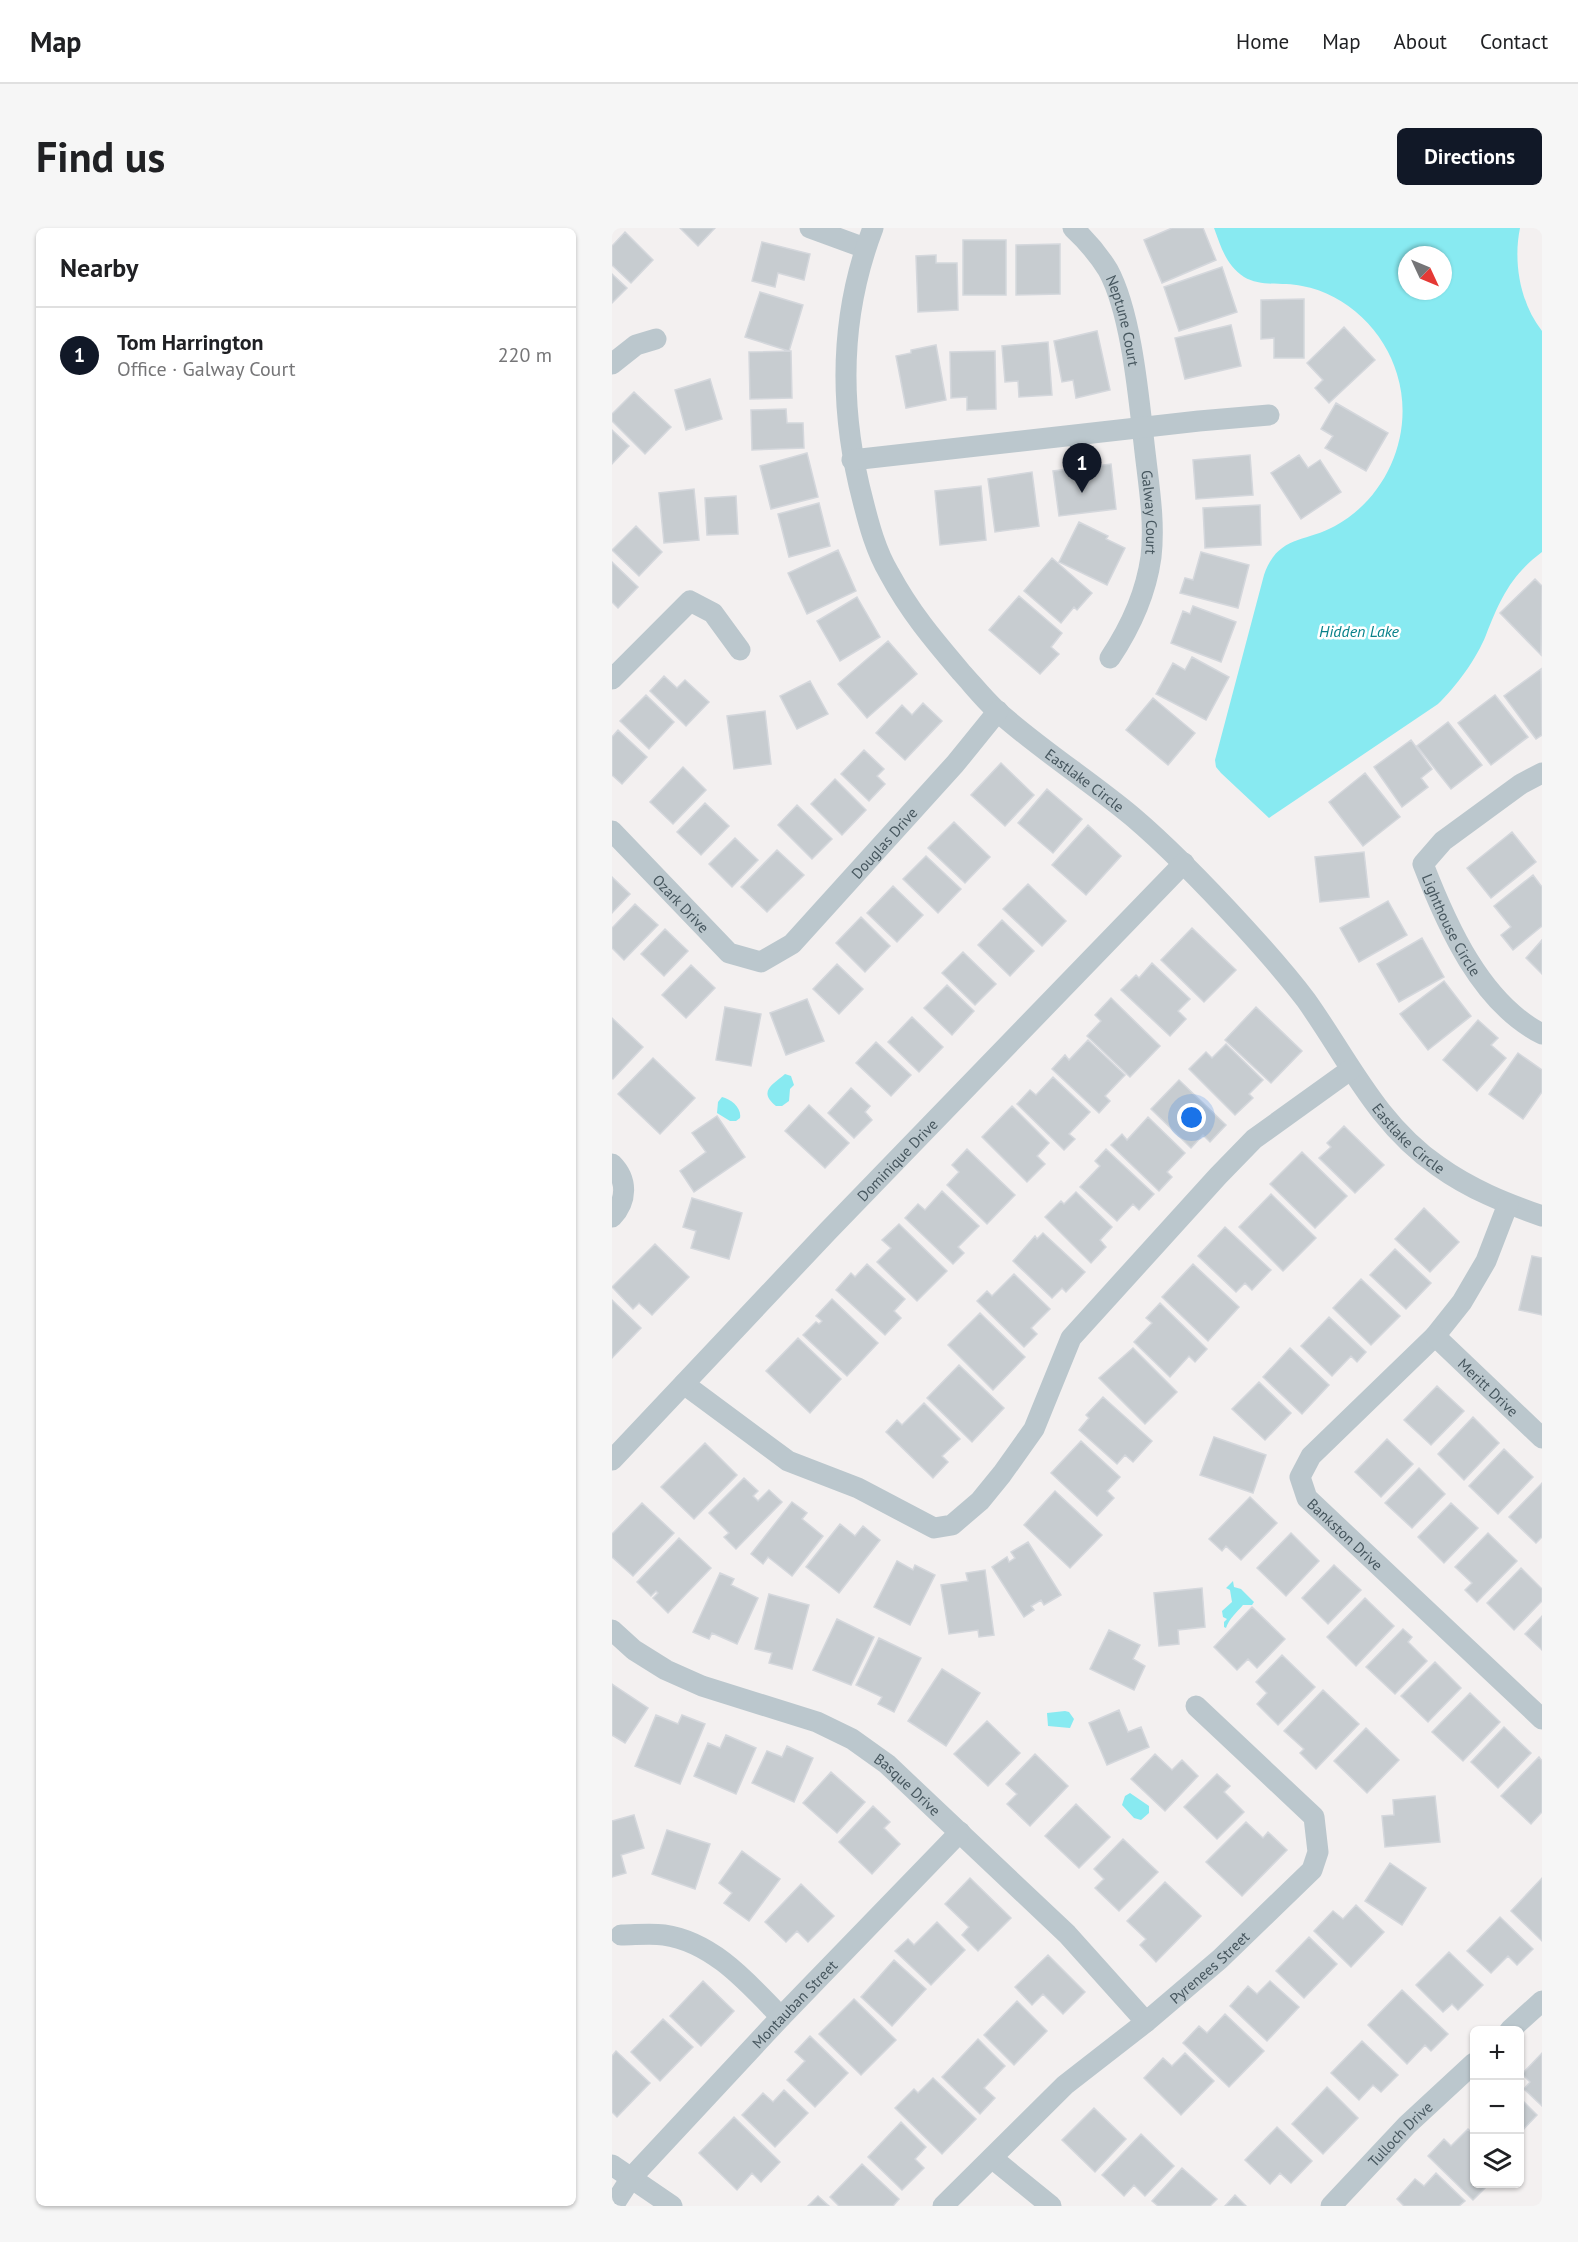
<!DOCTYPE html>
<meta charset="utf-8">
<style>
:root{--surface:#fff;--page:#f6f6f6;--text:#202124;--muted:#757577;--line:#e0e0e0;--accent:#111827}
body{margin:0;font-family:"PT Sans",sans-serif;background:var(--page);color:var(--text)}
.controls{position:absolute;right:18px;bottom:18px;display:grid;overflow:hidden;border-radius:9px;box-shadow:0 2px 4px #0004}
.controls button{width:54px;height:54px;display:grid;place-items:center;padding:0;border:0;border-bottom:2px solid var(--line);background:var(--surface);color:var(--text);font:30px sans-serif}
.compass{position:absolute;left:786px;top:18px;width:54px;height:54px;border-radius:50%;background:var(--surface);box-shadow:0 2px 4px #0004;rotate:134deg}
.you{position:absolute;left:580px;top:890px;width:21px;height:21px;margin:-15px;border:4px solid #fff;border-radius:50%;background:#1a73e8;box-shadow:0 0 0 9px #1a73e833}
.badge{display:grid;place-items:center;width:39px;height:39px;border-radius:50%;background:var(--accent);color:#fff;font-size:20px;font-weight:700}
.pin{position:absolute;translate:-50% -50px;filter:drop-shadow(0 2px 3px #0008)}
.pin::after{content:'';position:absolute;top:32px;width:21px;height:18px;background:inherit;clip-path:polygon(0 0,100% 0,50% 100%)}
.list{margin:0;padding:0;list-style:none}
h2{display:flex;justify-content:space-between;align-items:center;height:78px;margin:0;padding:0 24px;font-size:26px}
h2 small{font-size:20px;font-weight:400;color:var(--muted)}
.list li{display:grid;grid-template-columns:39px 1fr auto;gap:18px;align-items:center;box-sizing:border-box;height:96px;padding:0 24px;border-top:2px solid var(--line)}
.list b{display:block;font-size:22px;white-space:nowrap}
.list p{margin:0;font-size:20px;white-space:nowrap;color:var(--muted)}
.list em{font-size:20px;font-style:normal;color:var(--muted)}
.icon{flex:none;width:33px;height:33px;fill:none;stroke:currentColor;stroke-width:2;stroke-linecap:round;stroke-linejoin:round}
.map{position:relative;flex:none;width:930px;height:1978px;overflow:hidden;border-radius:9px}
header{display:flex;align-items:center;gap:36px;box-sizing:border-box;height:84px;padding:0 30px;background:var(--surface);border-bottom:2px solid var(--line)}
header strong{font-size:28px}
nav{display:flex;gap:33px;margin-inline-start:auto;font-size:21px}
.intro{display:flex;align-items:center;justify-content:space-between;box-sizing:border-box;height:144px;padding:0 36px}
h1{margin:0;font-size:42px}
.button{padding:15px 27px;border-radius:9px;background:var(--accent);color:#fff;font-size:21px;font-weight:700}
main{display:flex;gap:36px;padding:0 36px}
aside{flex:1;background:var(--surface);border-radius:9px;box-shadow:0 2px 4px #0004}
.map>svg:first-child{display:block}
.water{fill:#88eaf1;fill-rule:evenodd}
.building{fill:#c7ccd0;stroke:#d4d7dc;stroke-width:1.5}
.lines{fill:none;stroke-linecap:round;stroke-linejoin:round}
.street{stroke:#bbc7cd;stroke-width:21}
.labels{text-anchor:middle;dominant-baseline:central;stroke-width:5;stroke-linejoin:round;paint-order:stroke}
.street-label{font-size:15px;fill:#47575f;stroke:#fff}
.water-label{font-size:16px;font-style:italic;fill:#08828a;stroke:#fff}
</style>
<header>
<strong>Map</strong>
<nav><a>Home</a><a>Map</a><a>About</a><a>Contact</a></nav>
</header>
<div class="intro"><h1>Find us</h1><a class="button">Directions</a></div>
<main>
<aside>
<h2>Nearby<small></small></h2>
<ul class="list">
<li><span class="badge">1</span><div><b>Tom Harrington</b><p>Office · Galway Court</p></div><em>220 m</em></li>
</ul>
</aside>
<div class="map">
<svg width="930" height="1978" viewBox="0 0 930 1978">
<rect width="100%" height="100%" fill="#f3f0f0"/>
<!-- water -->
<path class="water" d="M602,0H908C901,34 908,75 930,103V324C898,348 888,372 874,407C865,430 844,459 826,476L657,590L609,545L604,539L603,532L652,347C666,307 692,315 723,298C776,269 803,204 785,146C773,104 735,66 690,58C672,54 649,59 632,49C614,37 609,19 602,0ZM795,27H831V63H795Z
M173,846L179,848L182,857L178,861L177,873L170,878H164C145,863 162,856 173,846Z
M110,869C119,871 130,880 128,890L124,893H118L105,885L106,874Z
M621,1353L622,1359L629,1361L642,1374L640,1377H631C625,1384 617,1391 614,1400L612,1399V1394L615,1391L611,1389L610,1383L620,1374L618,1362L614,1360Z
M453,1483L457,1484L462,1491L458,1500L436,1498L435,1485Z
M518,1565L537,1578V1585L529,1592L522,1590L510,1577L513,1568Z"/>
<!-- building -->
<path class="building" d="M68,0H103L86,18Z
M560,0H591L604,32L550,55L532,12Z
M13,4L41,32L19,55L0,37V18Z
M351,12H394V67H351Z
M150,14L198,26L192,52L166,45L163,59L140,53Z
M448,16V66L404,67V17Z
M324,27V35H345L346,82L306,84L304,28Z
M610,39L625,84L567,103L552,59Z
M0,46L15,60L0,75Z
M148,64L191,77L177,123L133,109Z
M692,71V130H662V110L649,111V72Z
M619,97L629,138L573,151L563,110Z
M732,99L763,132L717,175L703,160L711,152L695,135Z
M485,103L498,162L464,170L461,152L450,154L442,113Z
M436,114L440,167L407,169L406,153L393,154L390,118Z
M324,117L334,172L294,180L284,128L299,125V122Z
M179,123L180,170L138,171L137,124Z
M383,123L384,181L355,182V169L339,170L338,124Z
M98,151L110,191L74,202L63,162Z
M22,164L59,199L33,226L0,193V186Z
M724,175L776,205L754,243L713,220L721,208L709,201Z
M174,181L175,195H191L192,220L140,222L139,182Z
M0,202L17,218L0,236Z
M195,225L206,269L159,281L148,238Z
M638,227L641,267L584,271L581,232Z
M687,227L696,240L708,232L729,264L689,291L659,245Z
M499,236L504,281L447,288L441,243Z
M420,244L427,298L383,304L376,251Z
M369,258L374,312L328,317L323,263Z
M82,261L87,312L52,315L47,265Z
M124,268L126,306L95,307L93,270Z
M207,275L218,318L177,329L166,286Z
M648,277L649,317L593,320L591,280Z
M467,294L496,308L494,311L513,320L495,357L447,334Z
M24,298L50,324L27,348L0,322Z
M226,322L244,363L195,386L176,345Z
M589,324L637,337L626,380L568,365L573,350L581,352Z
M440,330L480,365L465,382L462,379L449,395L412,363Z
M0,334L26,359L6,380L0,374Z
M923,351L930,358L929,427L888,385Z
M407,368L450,405L439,419L447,426L428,446L377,402Z
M245,369L268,409L228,433L205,393Z
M581,378L624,394L609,434L559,415L571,383L578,386Z
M276,413L305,446L255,490L226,456Z
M580,429L617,449L594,492L544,466L561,435L573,442Z
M929,441L930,507L924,511L892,468Z
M52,448L65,460L73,452L97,474L74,498L38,463Z
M198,453L216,486L185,501L168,468Z
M34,467L62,494L37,521L8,493Z
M883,467L916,509L879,537L846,495Z
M541,470L583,505L556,537L514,502Z
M311,475L330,493L293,532L264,505L290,477L300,487Z
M153,483L159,536L122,541L115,488Z
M836,494L870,537L839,561L805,518Z
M6,502L35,529L10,556L0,547V509Z
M799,512L820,541L809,550L816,559L790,579L762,539Z
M252,522L272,541L265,548L273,556L257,573L229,546Z
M389,535L422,567L393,598L359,567Z
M71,539L94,562L61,596L38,574Z
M753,545L788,589L751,618L717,574Z
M223,551L254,582L230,607L199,576Z
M435,561L470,591L441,625L406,595Z
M93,575L117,598L89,627L65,604Z
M185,577L220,611L200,631L166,597Z
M342,594L378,629L353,655L316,620Z
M476,597L509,628L474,667L440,637Z
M900,604L924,634L879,670L855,640Z
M123,610L146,632L120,659L97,636Z
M165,622L192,647L155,684L129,659Z
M752,624L757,669L708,674L703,629Z
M314,628L349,661L326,685L291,651Z
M921,647L930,659V698L901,722L889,707L899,699L882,678Z
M0,649L18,666L0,685Z
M416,656L454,693L430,718L391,681Z
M281,658L311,687L285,714L255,685Z
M776,673L795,707L747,734L728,700Z
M23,676L46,697L12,732L0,720V700Z
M249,689L278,718L253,744L224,715Z
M390,692L422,723L398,748L366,717Z
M580,700L624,742L592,774L549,732Z
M53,701L76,723L52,748L29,726Z
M810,710L832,749L787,774L765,736Z
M930,712V746L914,730Z
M351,724L384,756L363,777L330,745Z
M540,735L578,771L566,783L574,791L558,808L509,762L524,747L527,750Z
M225,736L251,761L227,786L201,761Z
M79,737L103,760L74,790L50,767Z
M832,753L859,788L816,822L788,786Z
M335,757L362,783L340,807L312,780Z
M499,770L548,818L518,849L475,808L489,793L483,787Z
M195,771L212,813L174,827L158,785Z
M113,779L149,786L139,838L104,832Z
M644,779L690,823L659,855L613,812Z
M300,789L331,819L307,844L276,814Z
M0,790L31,819L1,851L0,850Z
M866,792L886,810L879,817L894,830L865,863L831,832Z
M476,812L513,847L493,868L498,873L487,885L440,841L453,827L457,832Z
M264,814L299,847L279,868L244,835Z
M614,816L651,852L637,866L641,870L623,887L577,841L594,824L600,830Z
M906,825L930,842V864L911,891L877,866Z
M41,830L83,870L48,906L6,866Z
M441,849L478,884L457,906L463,911L452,922L405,876L418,862L424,867Z
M567,852L614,897L598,914L591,907L579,920L539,881Z
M239,860L258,878L253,884L260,892L242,910L216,885Z
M197,877L237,915L213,940L173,903Z
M400,878L437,915L425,928L433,936L415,954L370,909Z
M105,888L133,929L82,964L68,943L94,924L80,905Z
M536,889L573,925L555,944L560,949L547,963L499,917L510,906L515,912Z
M732,898L772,937L743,965L707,930L719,919L715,915Z
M355,921L403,967L375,996L335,957L347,944L340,937Z
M494,921L542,966L527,982L521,976L505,993L468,959L488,938L483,933Z
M690,924L735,968L703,1000L658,956Z
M330,963L367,998L346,1019L352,1025L341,1036L293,990L306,976L313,982Z
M464,964L500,999L488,1012L494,1019L479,1035L433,989L449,973L452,976Z
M659,966L704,1010L671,1043L627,999Z
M80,970L130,985L117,1031L79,1020L84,1003L71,999Z
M812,980L847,1014L818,1044L783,1011Z
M287,996L335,1043L305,1073L265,1034L279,1020L270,1012Z
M613,999L659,1042L640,1062L633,1055L624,1064L586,1028Z
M431,1005L473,1044L454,1064L450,1060L440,1070L401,1033L423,1008L425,1011Z
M43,1016L77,1049L40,1087L27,1075L21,1081L0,1059Z
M783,1021L819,1055L794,1081L758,1047Z
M920,1028L930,1030V1087L907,1082Z
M255,1036L293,1071L282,1083L289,1090L273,1107L224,1062L239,1045L243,1049Z
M581,1036L627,1079L596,1113L550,1069Z
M402,1046L438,1081L419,1100L425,1106L412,1119L365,1073L375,1063L380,1068Z
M749,1051L788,1088L759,1117L721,1080Z
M220,1071L266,1115L235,1148L191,1107L204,1094L207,1096L210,1093L204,1088Z
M0,1072L29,1100L0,1130Z
M548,1075L595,1121L583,1134L577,1128L558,1149L522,1114L540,1095L534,1090Z
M368,1085L413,1129L381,1162L336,1117Z
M717,1089L754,1124L745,1134L739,1128L720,1148L689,1118Z
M186,1110L229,1151L198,1185L154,1143Z
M521,1120L565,1164L533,1196L487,1150Z
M678,1120L717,1157L690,1186L651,1149Z
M347,1137L392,1180L360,1214L315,1170Z
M647,1154L679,1185L653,1212L620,1181Z
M825,1158L852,1183L819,1217L792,1192Z
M491,1169L540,1213L521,1234L513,1227L505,1236L467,1202L477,1190L474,1187Z
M312,1175L348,1211L330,1228L336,1234L321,1250L274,1204L285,1192L290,1197Z
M861,1189L887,1215L852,1252L826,1226Z
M602,1209L654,1227L641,1265L588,1247Z
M775,1211L801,1236L769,1269L743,1244Z
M469,1213L508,1249L495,1263L502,1270L485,1288L439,1245Z
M93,1215L125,1247L82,1291L49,1259Z
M892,1221L921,1249L886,1286L857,1258Z
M807,1240L833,1266L800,1300L773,1275Z
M132,1250L146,1263L141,1268L146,1273L157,1262L170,1274L124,1321L112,1309L117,1305L97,1285Z
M930,1255V1309L924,1315L897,1289Z
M443,1263L490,1307L458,1340L412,1297Z
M638,1269L665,1295L629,1332L614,1318L610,1323L597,1311Z
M180,1274L195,1285L190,1291L211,1308L180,1348L156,1329L151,1336L139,1326Z
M30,1275L62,1305L21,1348L0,1329V1306Z
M839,1275L866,1300L832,1335L806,1309Z
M228,1296L243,1308L251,1298L268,1312L227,1365L194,1339Z
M679,1305L707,1333L674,1368L645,1340Z
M876,1305L905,1333L865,1374L853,1362L860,1355L843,1339Z
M67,1310L99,1340L56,1385L41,1370L46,1365L44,1363L39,1368L25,1354Z
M416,1314L449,1367L432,1377L429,1372L419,1378L422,1382L412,1389L380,1339L395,1329L397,1334L403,1330L399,1324Z
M285,1333L301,1342L303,1337L323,1347L298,1397L262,1379Z
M722,1337L749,1362L716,1396L690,1370Z
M909,1340L930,1361V1373L902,1402L875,1375Z
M373,1342L382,1407L367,1409L366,1402L337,1406L329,1357L356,1353L354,1345Z
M108,1345L122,1351L119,1357L146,1370L125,1416L100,1405L97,1411L81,1404Z
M590,1360L593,1399L566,1402L567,1416L547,1418L542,1365Z
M157,1366L197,1377L180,1441L157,1435L160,1425L143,1421Z
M753,1370L782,1398L744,1438L715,1409Z
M640,1379L673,1411L645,1440L636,1431L625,1442L602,1419Z
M930,1388V1422L913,1406Z
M225,1391L262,1409L239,1457L201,1442Z
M791,1401L800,1409L796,1414L815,1433L783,1466L754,1439Z
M497,1402L528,1417L521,1431L533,1438L522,1462L478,1441Z
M267,1410L309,1430L282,1484L266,1476L270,1469L244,1457Z
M670,1427L703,1459L666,1497L645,1476L655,1465L644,1454Z
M823,1434L849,1460L816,1494L789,1468Z
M330,1441L368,1465L334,1518L296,1493Z
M0,1456L36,1480L13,1515L0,1507Z
M711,1462L747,1496L704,1541L688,1525L692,1521L672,1503Z
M858,1465L888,1494L851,1533L820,1504Z
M507,1482L516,1504L529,1499L537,1519L495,1537L477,1495Z
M44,1487L66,1496L70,1487L93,1496L68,1556L23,1538Z
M375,1493L408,1525L376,1558L342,1526Z
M892,1499L919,1525L886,1560L859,1534Z
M754,1500L787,1532L755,1565L722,1533Z
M114,1507L144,1520L124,1566L82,1548L96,1515L108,1520Z
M175,1518L201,1530L182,1574L140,1555L155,1523L170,1529Z
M423,1526L456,1558L418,1598L395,1576L405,1566L394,1556Z
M543,1526L560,1542L570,1532L586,1548L553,1583L519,1551Z
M927,1529L930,1533V1584L919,1596L889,1568Z
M219,1544L253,1574L225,1605L191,1575Z
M605,1546L618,1558L612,1564L632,1584L605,1611L572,1579Z
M823,1568L828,1614L773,1619L770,1588L782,1587L781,1572Z
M464,1576L498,1609L467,1640L433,1608Z
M261,1578L278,1594L272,1600L288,1616L260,1646L227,1614Z
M22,1587L32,1620L9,1627L14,1645L0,1649V1593Z
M634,1594L651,1610L656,1604L675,1622L630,1668L594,1634Z
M55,1602L98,1616L83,1661L40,1646Z
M511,1611L546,1644L507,1683L483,1660L492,1651L482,1641Z
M130,1623L168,1651L137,1693L112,1675L120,1665L107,1655Z
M778,1635L814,1660L790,1697L753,1673Z
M358,1650L399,1690L366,1723L350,1707L357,1699L333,1676Z
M930,1650V1713L899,1683Z
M553,1654L589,1688L544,1734L528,1717L534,1711L515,1693Z
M189,1656L222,1688L196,1714L185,1703L174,1714L153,1694Z
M744,1677L772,1704L739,1739L702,1703L721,1683L731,1691Z
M888,1689L921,1721L905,1737L896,1728L879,1745L855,1723Z
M325,1694L353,1722L319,1757L283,1723L296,1711L302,1717Z
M697,1709L725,1736L692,1770L664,1743Z
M837,1724L871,1757L846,1782L840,1776L831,1784L804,1757Z
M436,1727L473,1764L451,1786L431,1766L420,1777L403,1759Z
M282,1732L314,1761L280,1798L249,1769Z
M91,1753L122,1783L89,1818L58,1788Z
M658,1753L687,1779L655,1813L618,1778L636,1758L645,1766Z
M790,1762L836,1806L819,1823L813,1817L795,1836L756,1797Z
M242,1771L284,1812L249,1847L207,1806Z
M405,1773L435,1803L402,1837L372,1807Z
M613,1786L652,1823L617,1859L571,1815L587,1798L595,1805Z
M51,1791L81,1819L48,1853L19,1824Z
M198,1808L236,1845L203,1879L175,1852L193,1833L183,1824Z
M366,1811L393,1838L372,1860L383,1870L368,1886L330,1849Z
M750,1813L786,1847L769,1864L761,1857L747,1872L719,1845Z
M4,1823L38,1855L5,1889L0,1884V1828Z
M573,1825L602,1853L569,1887L532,1850L551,1830L560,1838Z
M930,1825V1878L912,1861L918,1854L910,1846Z
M321,1850L364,1891L330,1926L283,1880L302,1861L306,1865Z
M715,1859L746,1890L711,1926L680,1896Z
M172,1862L196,1885L163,1919L130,1887L151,1865L161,1874Z
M908,1870L925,1887L908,1905Z
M482,1880L514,1911L483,1944L450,1912Z
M122,1889L168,1934L149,1954L140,1945L125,1962L87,1925Z
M289,1894L314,1919L303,1931L312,1940L290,1962L256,1929Z
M665,1899L700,1933L679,1955L668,1945L658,1956L633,1932Z
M856,1901L862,1907V1956H877L861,1972L816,1928L832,1911L839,1918Z
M529,1906L562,1938L533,1968L522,1957L512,1968L490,1947Z
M250,1936L287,1971L281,1978H227L218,1969Z
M570,1940L605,1971L598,1978H546L540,1973Z
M824,1945L853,1973L847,1978H792L785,1971L803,1951L812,1958Z
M623,1967L634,1978H613Z
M206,1968L217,1978H196Z"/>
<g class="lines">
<!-- street -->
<g class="street">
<path d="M198,0L253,20"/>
<path id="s1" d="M261,0C227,89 227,182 251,273C257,297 264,323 277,345C298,384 321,411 349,444C361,457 371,470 384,482C427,521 477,552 521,589C561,623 596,660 631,698C653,722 675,747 694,772C736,831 764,895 826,938C858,961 893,975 930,988"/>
<path id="s2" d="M461,0C474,12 486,26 496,42C520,86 527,173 533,224C537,259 543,294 539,329C534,365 518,400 498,430"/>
<path d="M0,136L24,117L44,111"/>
<path d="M240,232L587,193L657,187"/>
<path d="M0,451L78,373L101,385L128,422"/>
<path id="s3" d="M930,545L909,556L831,613L811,636C835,698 869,775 930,806"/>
<path id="s4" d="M0,603L117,725L149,734L180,716L343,536L386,483"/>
<path d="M0,936C16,952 15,973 0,989"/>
<path id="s5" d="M896,976L874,1033L850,1074L823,1108L699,1228L688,1249L695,1270L930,1491"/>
<path id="s6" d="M823,1108L930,1210"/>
<path d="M72,1156L176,1233L246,1260L322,1300L340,1297L368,1273L390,1246L422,1201L459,1110L606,948L642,911L738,842"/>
<path id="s7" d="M0,1232L216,1003L572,635"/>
<path id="s8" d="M0,1402L22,1422L54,1442L90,1458L205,1494L240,1511L275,1536L455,1706L534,1794"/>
<path d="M9,1707C23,1707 38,1705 52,1707C101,1714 136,1755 169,1789"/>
<path d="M898,1802L930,1773"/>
<path d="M380,1930L439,1978"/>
<path d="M0,1937L60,1978"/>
<path id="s9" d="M1,1978L19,1950L169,1789L348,1604"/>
<path id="s10" d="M331,1978L453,1857L534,1794L608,1731L700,1642L706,1624L702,1589L584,1478"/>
<path id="s11" d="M719,1978L795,1897L862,1835"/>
</g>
</g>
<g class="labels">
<!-- street labels -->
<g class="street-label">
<text stroke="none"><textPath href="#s2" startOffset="108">Neptune Court</textPath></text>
<text stroke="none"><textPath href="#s2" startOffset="302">Galway Court</textPath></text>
<text stroke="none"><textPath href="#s1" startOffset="642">Eastlake Circle</textPath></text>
<text stroke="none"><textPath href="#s4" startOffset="375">Douglas Drive</textPath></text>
<text stroke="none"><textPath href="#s4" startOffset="100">Ozark Drive</textPath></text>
<text stroke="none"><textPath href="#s3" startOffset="218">Lighthouse Circle</textPath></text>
<text stroke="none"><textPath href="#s1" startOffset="1128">Eastlake Circle</textPath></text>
<text stroke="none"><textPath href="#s7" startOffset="414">Dominique Drive</textPath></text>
<text stroke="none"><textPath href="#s6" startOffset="74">Meritt Drive</textPath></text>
<text stroke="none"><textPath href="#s5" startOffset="423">Bankston Drive</textPath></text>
<text stroke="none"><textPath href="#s8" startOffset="338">Basque Drive</textPath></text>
<text stroke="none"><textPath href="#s10" startOffset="358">Pyrenees Street</textPath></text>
<text stroke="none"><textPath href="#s9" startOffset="272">Montauban Street</textPath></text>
<text stroke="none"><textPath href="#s11" startOffset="100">Tulloch Drive</textPath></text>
</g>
<!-- water labels -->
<g class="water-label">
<text x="747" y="403">Hidden Lake</text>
</g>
</g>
</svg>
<div class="controls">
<button>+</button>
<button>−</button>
<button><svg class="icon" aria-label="layers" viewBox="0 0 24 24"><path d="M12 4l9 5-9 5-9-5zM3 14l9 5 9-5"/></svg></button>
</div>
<svg class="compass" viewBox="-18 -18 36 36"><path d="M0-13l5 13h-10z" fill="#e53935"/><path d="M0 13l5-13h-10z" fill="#757577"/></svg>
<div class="you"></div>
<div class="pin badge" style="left:470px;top:265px">1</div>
</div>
</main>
